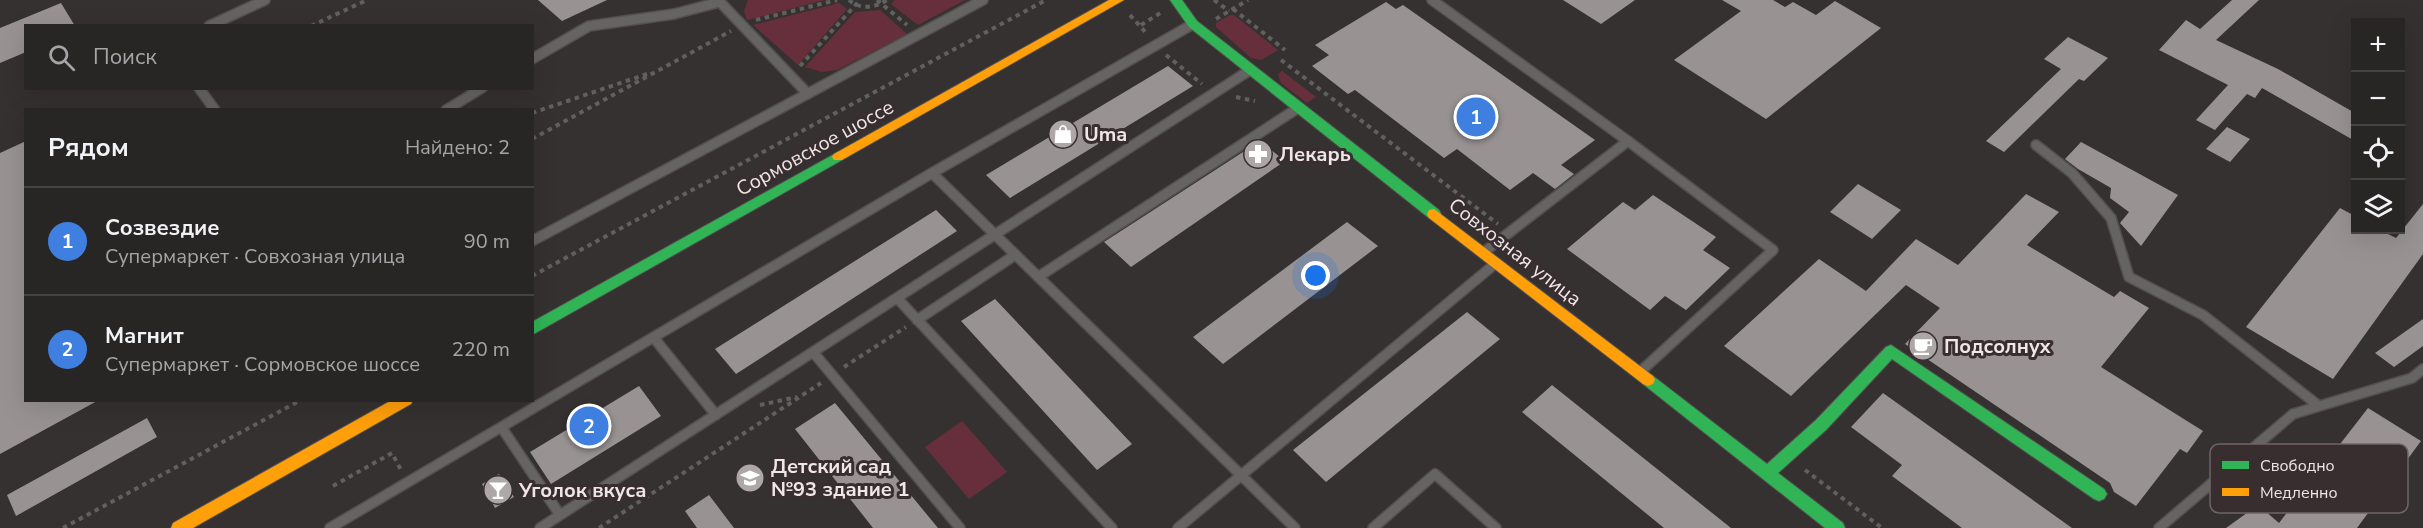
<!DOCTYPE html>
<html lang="ru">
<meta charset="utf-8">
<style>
:root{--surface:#282525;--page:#343132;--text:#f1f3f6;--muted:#a5a5a7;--line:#444242;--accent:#aea7a7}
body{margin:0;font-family:"Nunito Sans",sans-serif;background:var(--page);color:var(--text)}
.controls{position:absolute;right:18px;top:18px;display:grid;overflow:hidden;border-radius:0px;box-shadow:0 6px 24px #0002}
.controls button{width:54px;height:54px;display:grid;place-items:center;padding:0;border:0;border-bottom:2px solid var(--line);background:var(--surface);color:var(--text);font:30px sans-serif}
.you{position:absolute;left:1316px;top:276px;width:21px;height:21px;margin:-15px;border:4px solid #fff;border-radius:50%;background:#1a73e8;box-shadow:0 0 0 9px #1a73e833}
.badge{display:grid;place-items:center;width:39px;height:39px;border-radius:50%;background:var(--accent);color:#fff;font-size:20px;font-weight:700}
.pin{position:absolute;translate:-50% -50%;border:3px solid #fff;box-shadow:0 2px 6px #0006}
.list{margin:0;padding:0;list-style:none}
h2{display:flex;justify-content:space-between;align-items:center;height:78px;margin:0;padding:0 24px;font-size:26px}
h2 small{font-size:20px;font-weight:400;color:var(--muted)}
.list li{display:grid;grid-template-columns:39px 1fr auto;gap:18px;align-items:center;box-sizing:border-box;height:108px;padding:0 24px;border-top:2px solid var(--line)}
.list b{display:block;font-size:22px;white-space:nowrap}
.list p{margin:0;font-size:20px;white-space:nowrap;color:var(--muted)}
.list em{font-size:20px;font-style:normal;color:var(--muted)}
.icon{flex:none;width:33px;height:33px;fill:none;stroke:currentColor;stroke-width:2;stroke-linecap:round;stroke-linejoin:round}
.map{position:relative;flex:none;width:2423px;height:528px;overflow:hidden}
.search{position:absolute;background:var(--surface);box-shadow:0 6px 24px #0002;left:24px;top:24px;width:510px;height:66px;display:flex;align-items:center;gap:15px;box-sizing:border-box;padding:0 21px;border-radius:0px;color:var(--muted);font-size:22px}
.panel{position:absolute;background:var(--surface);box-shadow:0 6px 24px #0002;left:24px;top:108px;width:510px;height:294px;border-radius:0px}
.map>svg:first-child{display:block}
.green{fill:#672f3b}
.building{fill:#989293}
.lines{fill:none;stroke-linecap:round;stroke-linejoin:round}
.lane-casing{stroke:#534f4f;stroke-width:12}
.fast-casing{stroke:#534f4f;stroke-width:2}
.slow-casing{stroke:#534f4f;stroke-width:2}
.path{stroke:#615f5f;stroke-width:4;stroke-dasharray:4.5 4.5;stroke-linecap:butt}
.lane{stroke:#666363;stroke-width:9}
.fast{fill:#30b455;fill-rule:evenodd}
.slow{fill:#ff9f0a;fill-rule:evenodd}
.labels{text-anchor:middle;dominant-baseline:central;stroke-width:6;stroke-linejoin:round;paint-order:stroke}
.poi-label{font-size:20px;font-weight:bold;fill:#eee6e7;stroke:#392e2f;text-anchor:start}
.street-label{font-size:20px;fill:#eee6e7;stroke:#392e2f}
.key{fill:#392e2f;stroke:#6f6566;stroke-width:1.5}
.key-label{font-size:16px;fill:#eee6e7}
</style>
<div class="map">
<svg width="2423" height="528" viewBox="0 0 2423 528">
<rect width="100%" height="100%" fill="#363131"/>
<!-- green -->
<path class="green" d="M748,0H825L747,20L744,11Z
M895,0H965L918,25L891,4Z
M839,3L847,9L798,65L753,25Z
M880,10L907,34L837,70L822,72L805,67L855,12Z
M1230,15H1234L1278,50L1261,60L1251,58L1216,27V23Z
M1282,71L1316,97L1307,103L1281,83L1278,74Z
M962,421L1007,472L969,499L925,447Z"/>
<!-- building -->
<path class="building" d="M538,0H607L562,21Z
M1563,0H1635L1601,24Z
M1722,0H1773L1785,7L1793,2L1816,15L1835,1L1881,28L1766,119L1674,60L1741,11Z
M2232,0H2259L2216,40L2278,69L2355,113V141L2262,88L2255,98L2247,94L2215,130L2196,120L2228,85L2159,50L2186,20L2200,29Z
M1386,2L1396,9L1403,5L1595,140L1561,165L1574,174L1555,189L1533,173L1510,190L1457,149L1444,158L1355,90L1348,94L1312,66L1329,55L1315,45Z
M61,3L75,26H26V52L0,63V28Z
M2068,37L2108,58L2084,81L2079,79L2004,152L1986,141L2061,69L2044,59Z
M1168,66L1193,86L1010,198L986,175Z
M2227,127L2250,139L2230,162L2206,149Z
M26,141V400H99L0,454V153Z
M1260,141L1285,161L1131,267L1104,242Z
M2081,142L2178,195L2141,246L2120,223L2129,212L2110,198L2111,188L2078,169L2065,159Z
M1858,184L1901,210L1872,239L1830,212Z
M2026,194L2059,212L2027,245L2114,297L2120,291L2149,308L2101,367L2203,431L2187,453L2180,449L2136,506L2114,492L2110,483L1905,344L1940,308L1906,285L1791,396L1724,346L1819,259L1866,291L1916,239L1958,265Z
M1653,195L1716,237L1703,250L1730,268L1686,310L1665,296L1650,310L1567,249L1623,202L1635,210Z
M2423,204V254L2333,379L2246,327L2340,208L2355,216V230H2380L2396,238Z
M936,210L957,231L736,374L715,349Z
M1347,222L1378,246L1223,364L1193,337Z
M995,299L1132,444L1097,470L961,321Z
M1467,312L1500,339L1326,482L1293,450Z
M2423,319V346L2394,367L2375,353Z
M1552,385L1731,528H1664L1522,412Z
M639,386L661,416L551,484L530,452Z
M1883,393L2072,528H1962L1892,476L1902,465L1851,427Z
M835,403L938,528H873L795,429Z
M2368,408L2421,441L2357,528H2226L2258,505L2279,523Z
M147,418L157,437L16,516L7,495Z
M499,474L514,497L495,508L482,484Z
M709,495L734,528H697L685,511Z"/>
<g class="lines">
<!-- lane casing -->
<g class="lane-casing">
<path id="lane" d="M1432,0L1628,141
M209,26L265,0
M532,59L589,26L674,14L720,2L808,94
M199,88L215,110
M446,110L482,88
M2036,145L2072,173L2111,218L2129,277L2203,315L2319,406
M932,173L1295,528
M532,241L983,0
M1484,252L1628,141L1773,250L1640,372
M1038,277L1298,108
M897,298L1112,528
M917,320L1015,255
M654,338L716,415
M813,352L960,528
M502,428L560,515
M330,528L932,173L1193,24
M540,528L1250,70
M1178,528L1496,263
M1373,528L1435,474L1496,528
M2159,528L2293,414L2412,378L2423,369"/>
</g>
<!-- fast casing -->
<g class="fast-casing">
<path id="fast" d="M1170,0H1182L1197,21L1439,210L1441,214L1439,218H1429L1189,27Z
M838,152L842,154L844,157L842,160L532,335V322Z
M1891,345L2104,489L2107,494L2104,499L2099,501L2094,499L1892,359L1826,430L1778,473L1843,523L1845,528H1825L1643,384L1641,380L1643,376L1648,374L1653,376L1767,464L1816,420L1886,347Z"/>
</g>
<!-- slow casing -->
<g class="slow-casing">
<path id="slow" d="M1109,0H1124L842,160H834L832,157L834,154Z
M1434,209L1653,376L1655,380L1653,384L1648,386L1643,384L1429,218L1427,214L1429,210Z
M392,400H413L411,404L193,528H171L173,523Z"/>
</g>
<!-- path -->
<path class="path" d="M849,0C861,10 874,8 887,0
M877,0L907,25
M1214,0L1229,11
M1233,9L1285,50
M1130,15L1147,34
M1216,19L1248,0
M756,20L837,0
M1141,25L1162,12
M311,26L367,0
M1166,55L1202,84
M1281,60L1498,224
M800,66L860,0
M1236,97L1255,101
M532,113L647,74
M532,139L731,31
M532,276L1046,0
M844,367L906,327
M760,405L797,397
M1805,470L1882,528
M333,486L392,453L401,470
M63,528L301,400
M599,528L821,383"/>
<!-- lane -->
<use href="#lane" class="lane"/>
<!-- fast -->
<use href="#fast" class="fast"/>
<!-- slow -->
<use href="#slow" class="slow"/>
</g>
<!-- icons -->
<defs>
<g id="shop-disc" transform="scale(1.5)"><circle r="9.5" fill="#aea7a7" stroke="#392e2f"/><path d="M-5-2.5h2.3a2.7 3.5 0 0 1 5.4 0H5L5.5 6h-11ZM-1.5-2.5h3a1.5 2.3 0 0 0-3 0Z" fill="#fff"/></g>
<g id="pharmacy-disc" transform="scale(1.5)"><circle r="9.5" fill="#aea7a7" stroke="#392e2f"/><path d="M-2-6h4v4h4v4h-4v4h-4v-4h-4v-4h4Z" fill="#fff"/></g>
<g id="cafe-disc" transform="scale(1.5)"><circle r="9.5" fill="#aea7a7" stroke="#392e2f"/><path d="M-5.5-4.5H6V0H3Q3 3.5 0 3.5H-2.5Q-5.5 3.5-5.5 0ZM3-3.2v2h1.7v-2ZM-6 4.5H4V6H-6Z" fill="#fff"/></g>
<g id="school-disc" transform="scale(1.5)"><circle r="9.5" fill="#aea7a7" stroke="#392e2f"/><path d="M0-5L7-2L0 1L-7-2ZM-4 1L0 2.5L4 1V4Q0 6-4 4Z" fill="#fff"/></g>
<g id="bar-disc" transform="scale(1.5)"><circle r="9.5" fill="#aea7a7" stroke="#392e2f"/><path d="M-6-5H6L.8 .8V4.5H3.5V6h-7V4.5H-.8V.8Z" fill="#fff"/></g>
</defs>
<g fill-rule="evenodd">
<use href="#shop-disc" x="1063" y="134"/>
<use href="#pharmacy-disc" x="1258" y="154"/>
<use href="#cafe-disc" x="1923" y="346"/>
<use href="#school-disc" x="750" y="478"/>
<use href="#bar-disc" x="498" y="490"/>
</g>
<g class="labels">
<!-- poi labels -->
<g class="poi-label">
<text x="1084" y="134">Uma</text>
<text x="1279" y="154">Лекарь</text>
<text x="1944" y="346">Подсолнух</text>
<text x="771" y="466">Детский сад<tspan x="771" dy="23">№93 здание 1</tspan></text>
<text x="519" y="490">Уголок вкуса</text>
</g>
<!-- street labels -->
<g class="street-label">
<text transform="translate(815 148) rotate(-29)">Сормовское шоссе</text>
<text transform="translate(1515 252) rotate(38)">Совхозная улица</text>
</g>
</g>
<!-- legend -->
<rect x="2210" y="444" width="198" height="69" rx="9" class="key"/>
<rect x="2222" y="461" width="27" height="8" fill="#30b455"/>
<rect x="2222" y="488" width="27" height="8" fill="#ff9f0a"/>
<g class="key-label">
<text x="2260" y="471">Свободно</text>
<text x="2260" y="498">Медленно</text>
</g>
</svg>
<div class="controls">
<button>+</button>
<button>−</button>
<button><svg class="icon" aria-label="locate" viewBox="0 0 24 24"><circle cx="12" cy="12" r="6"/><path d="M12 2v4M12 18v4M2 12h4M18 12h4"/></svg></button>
<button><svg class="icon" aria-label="layers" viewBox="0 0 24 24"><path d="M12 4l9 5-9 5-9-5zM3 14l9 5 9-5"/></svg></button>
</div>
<div class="you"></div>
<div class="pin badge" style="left:1476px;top:117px;background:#3f7fe0">1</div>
<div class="pin badge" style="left:589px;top:426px;background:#3f7fe0">2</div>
<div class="search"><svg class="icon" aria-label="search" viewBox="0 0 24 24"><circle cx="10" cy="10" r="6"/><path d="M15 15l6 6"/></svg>Поиск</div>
<section class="panel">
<h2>Рядом<small>Найдено: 2</small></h2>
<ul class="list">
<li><span class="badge" style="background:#3f7fe0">1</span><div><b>Созвездие</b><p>Супермаркет · Совхозная улица</p></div><em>90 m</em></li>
<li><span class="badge" style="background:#3f7fe0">2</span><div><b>Магнит</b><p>Супермаркет · Сормовское шоссе</p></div><em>220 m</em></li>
</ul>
</section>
</div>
